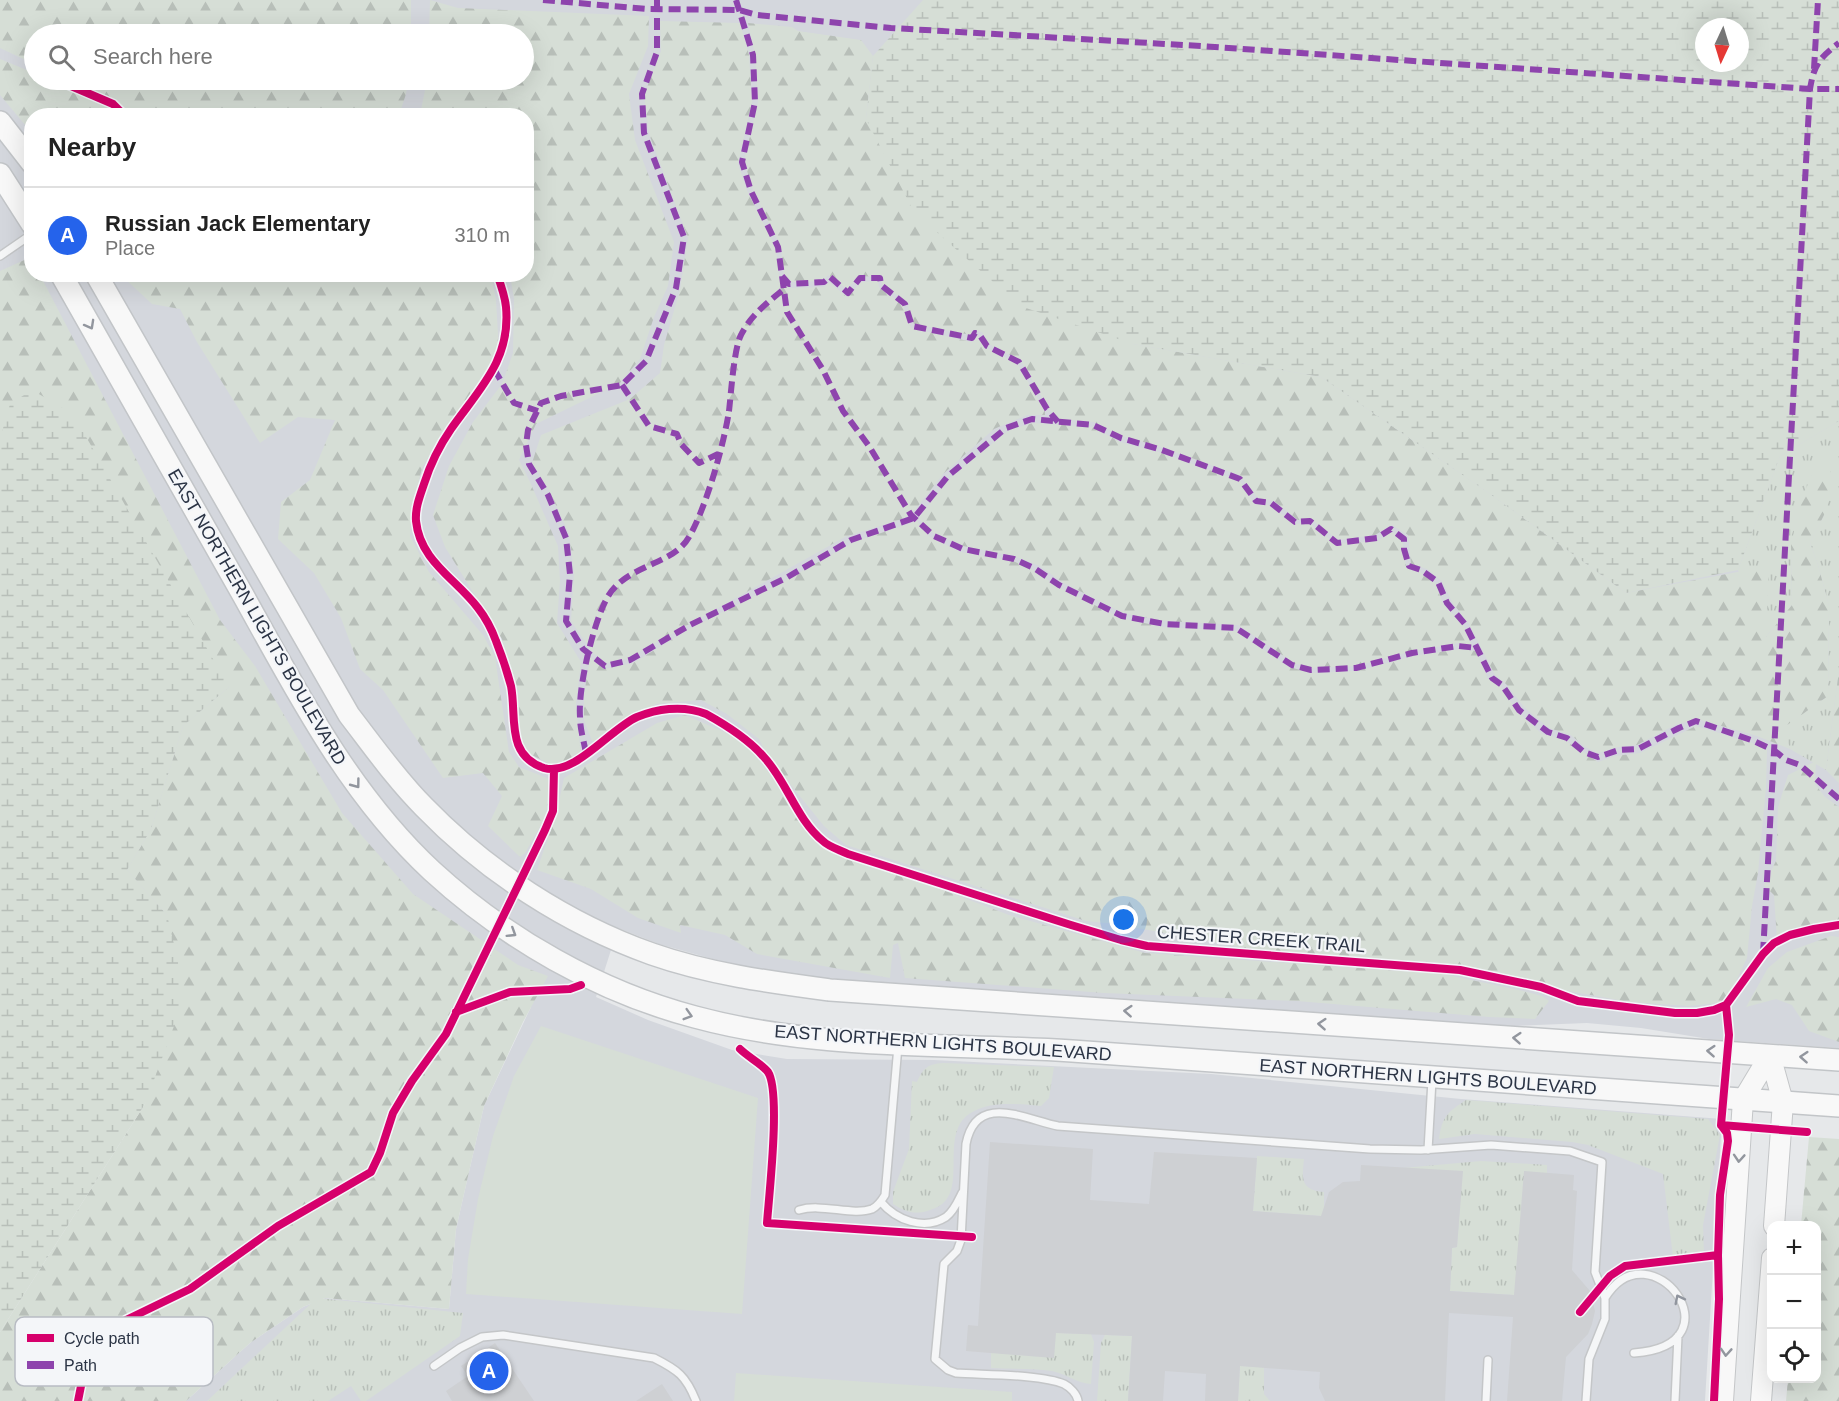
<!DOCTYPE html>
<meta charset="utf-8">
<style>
:root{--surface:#fff;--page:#f2f2f2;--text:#222;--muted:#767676;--line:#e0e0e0;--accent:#2563eb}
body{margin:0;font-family:Arial,sans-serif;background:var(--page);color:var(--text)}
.controls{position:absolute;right:18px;bottom:18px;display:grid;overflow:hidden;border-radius:12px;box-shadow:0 6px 24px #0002}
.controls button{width:54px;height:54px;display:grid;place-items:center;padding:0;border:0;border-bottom:2px solid var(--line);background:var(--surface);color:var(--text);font:30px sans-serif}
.compass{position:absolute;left:1695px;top:18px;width:54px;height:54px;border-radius:50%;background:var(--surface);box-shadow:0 6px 24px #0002;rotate:184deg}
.you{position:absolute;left:1124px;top:920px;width:21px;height:21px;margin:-15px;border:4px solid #fff;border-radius:50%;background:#1a73e8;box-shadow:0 0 0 9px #1a73e833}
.badge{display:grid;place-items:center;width:39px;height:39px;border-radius:50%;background:var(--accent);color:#fff;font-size:20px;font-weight:700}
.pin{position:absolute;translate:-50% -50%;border:3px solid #fff;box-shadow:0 2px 6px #0006}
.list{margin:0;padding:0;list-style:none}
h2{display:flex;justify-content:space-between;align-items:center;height:78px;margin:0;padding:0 24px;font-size:26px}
h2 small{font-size:20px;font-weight:400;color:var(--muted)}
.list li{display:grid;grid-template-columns:39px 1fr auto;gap:18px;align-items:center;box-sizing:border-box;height:96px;padding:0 24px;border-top:2px solid var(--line)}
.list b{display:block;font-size:22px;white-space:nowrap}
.list p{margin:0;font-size:20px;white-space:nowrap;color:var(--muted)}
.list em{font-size:20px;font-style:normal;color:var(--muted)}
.icon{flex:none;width:33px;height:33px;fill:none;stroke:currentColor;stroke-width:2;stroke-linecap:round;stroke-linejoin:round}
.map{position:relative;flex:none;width:1839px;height:1401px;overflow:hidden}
.search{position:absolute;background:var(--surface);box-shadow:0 6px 24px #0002;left:24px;top:24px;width:510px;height:66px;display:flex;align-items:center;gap:15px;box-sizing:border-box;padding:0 21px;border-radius:33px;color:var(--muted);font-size:22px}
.panel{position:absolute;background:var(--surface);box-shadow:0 6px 24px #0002;left:24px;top:108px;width:510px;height:174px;border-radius:24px}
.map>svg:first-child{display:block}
.built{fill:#d4d7dd;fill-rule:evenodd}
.grass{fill:url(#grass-tufts)}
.forest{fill:url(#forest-firs)}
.wetland{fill:url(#wetland-marsh);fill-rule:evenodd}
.garden{fill:#d6ded6}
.building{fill:#ced0d3}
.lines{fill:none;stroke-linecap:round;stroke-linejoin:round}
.service-casing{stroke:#c4c6c8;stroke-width:10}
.secondary-casing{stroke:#c4c6c8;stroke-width:22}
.primary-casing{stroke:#c2c5c8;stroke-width:24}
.service{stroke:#f5f6f7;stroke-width:7}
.secondary{stroke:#f8f8f8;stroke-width:20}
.primary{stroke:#f8f8f8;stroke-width:21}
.quiet{stroke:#8e44ad;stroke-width:6;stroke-dasharray:12 6;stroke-linecap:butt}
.cycleway-casing{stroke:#f4f6f9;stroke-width:11}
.cycleway{stroke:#d6006c;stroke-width:8}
.oneway{stroke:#92969e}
.oneway2{stroke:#90959e}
.labels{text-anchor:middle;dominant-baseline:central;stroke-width:4.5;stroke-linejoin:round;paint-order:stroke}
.street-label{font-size:18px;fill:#2b3445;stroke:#f4f6f9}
.key{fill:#f4f6f9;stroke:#b8bcc3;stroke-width:1.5}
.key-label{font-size:16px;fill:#2b3445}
</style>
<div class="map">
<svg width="1839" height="1401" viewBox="0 0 1839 1401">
<defs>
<pattern id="grass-tufts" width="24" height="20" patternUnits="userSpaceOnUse" patternTransform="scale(1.5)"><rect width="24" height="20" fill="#d6ded6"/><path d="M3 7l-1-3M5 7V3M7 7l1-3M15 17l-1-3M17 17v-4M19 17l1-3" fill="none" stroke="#b8bfb9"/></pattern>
<pattern id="forest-firs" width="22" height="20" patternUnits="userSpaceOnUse" patternTransform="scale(1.5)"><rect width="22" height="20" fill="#d6ded6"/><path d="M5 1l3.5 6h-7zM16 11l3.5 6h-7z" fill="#b8bfb9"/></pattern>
<pattern id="wetland-marsh" width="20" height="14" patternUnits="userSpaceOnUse" patternTransform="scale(1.5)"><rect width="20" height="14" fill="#d6ded6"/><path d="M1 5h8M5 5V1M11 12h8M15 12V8" fill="none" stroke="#b8bfb9"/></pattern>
</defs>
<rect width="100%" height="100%" fill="#e6e8ea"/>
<!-- built -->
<path class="built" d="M0,0H1839V1048L1709,1039L1641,1028L1587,1023L1512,1026L836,979L778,973L727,963L659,944L618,928L596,997L648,1020L732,1050L787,1059L934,1060L1211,1074L1461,1099L1722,1119L1705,1401H186L250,1343L303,1307L325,1298L449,1309L456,1229L484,1106L531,1007L0,968ZM1704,27H1740V63H1704ZM34,34H524V80H34ZM32,116H526V274H32Z"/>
<!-- grass -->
<path class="grass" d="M1839,421V670L1826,770L1790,749L1782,728L1828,696L1829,606L1818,565L1810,543L1824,515L1791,546L1792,605L1765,638L1738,570L1780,456Z
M943,1063L1054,1067L1049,1098L1041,1106C1018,1104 989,1100 969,1114C942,1133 963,1180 946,1200C942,1206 933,1209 927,1211C914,1215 904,1211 893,1204V1192L909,1149L912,1081L917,1082C923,1068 928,1064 943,1063Z
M1466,1100L1708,1119L1720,1135L1703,1225L1704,1254L1673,1257L1663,1174L1588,1145L1572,1142L1475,1134L1439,1139C1442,1116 1448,1112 1466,1100Z
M1257,1156L1304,1159C1302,1178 1300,1190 1324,1192V1206L1335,1207L1334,1217L1253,1211Z
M1481,1161L1547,1165V1173L1514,1295L1450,1291L1452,1248L1457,1247L1462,1174L1403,1168Z
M317,1298L463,1313L460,1336L366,1401H361L351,1386L328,1401H207Z
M1056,1333L1091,1334L1094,1342L1091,1384C1076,1383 1067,1374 1052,1371C1032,1368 1011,1369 991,1368V1353Z
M1105,1335L1132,1336L1128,1401H1097L1101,1343Z
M1240,1366L1264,1367V1394L1270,1401H1238Z"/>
<!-- forest -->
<path class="forest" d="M0,0H411V34H34V64L0,48Z
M430,0L458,8L649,16L648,46L629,94L635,140L674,242L668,286L654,317L640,359L620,383L536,424L519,460L530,482L558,546L560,581L557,623L581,662L576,704L581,756L560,769L532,755L521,744L518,691L502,639L445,547L433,515L449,466L473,422L502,384L513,353L514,299L510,275L526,274V116L420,115L427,80H524V34H429Z
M660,21L740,23L749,55L752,102L738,164L748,193L776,248L779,276L790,288L824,287L829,282L847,297L861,282L878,281L879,287L903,305L911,328L972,342L976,336H978L986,348L1017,363L1045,411V415H1027L994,429L943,474L915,510L905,518L845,537L627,659L607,663L593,653L571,621L574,573L569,534L550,492L532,463L541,435L630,399L660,373L664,345L680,290L688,238L649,134L644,95L661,51Z
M748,23L792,27L798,31L861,40L873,56L866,119L1133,344L1321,377L1493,496L1626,593L1769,566L1766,637L1792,605L1791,546L1799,507L1811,476L1829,461L1833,487L1824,515L1810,543L1818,565L1829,606L1828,696L1783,728L1790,749L1757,736L1697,719L1675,725L1637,745L1618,747L1598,753L1585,747L1571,735L1549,728L1524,707L1506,684L1495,675L1469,624L1452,602L1442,581L1427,569L1411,564L1408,535L1392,525L1375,535L1338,540L1311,519L1298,520L1274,501L1258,498L1239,475L1161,447L1122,436L1094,422L1059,419L1049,409L1021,361L989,344L982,332L972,330L971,335L914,324L909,313L908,303L882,284V277L859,276L847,289L828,275L823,281L791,282L784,275L781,247L753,190L744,161L758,102L755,55Z
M0,59L34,73V80H49L108,105L117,115L32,116L31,132L0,95Z
M68,80H408L406,94L399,115L131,116L112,100Z
M31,257L32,274L40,275L220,620L255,666L342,813L413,894L518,965L548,976L523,1022L484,1106L456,1229L449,1309L325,1298L303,1307L250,1343L186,1401H0V1332L145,1104L167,915L127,870L151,829L183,726L229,687L0,439V271Z
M121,275H491L496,300L499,351L479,385L449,422L422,468L412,508L410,536L429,572L483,635L495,657L509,752L519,767L552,780L545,818L525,853L520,857L488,826L502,796L483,773L443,778L383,690L360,669L341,618L314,573L278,539L281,502L310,480L335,420L298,417L260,443L197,342L180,309L152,304Z
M1033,423L1093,427L1120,442L1162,453L1240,481L1254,503L1269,505L1295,524L1309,523L1336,544L1378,541L1391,532L1402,539L1406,566L1420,572L1436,584L1443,604L1464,626L1472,646L1458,643L1409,652L1356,666L1309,668L1294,663L1238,625L1165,621L1123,613L1062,582L1040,566L1014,556L963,546L933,533L918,518L950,478L1009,430Z
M917,521L930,537L961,552L1013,561L1035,571L1058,587L1121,618L1163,627L1236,631L1289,667L1312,673L1356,671L1414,656L1460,649L1476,651L1488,679L1500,686L1517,711L1542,734L1563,739L1598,762L1615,756L1640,753L1696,726L1752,743L1767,750L1766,787L1758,873L1752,906L1747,958L1726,1002L1689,1006L1630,1002L1574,992L1433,962L1307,956L1239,947L1116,924L1086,921L846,845L824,826L769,758L759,739L727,714L701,700L656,704L607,741H592L584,720V695L590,657L604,669L633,663L691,628L788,579L854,542Z
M1839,670V783L1826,770Z
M685,715L731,735L746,744L815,830L839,851L1009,915L1145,953L1443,974L1523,991L1542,996L1549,1001L1535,1019L1489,1017L1297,1001L1104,993L905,978L898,943L893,945L890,978L757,954L725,935L680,925L681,933L638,918L591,889L537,870L556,815L564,778L657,723Z
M1816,761L1815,784L1825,797L1839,807V922L1816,924L1777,940L1774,895L1764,885L1776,861L1778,807L1788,775Z
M1831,936L1839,937V1042L1809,1031L1792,1005L1776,999L1746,1007L1768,968L1787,952Z
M1809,1137L1839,1139V1401H1786L1788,1379L1816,1378V1226L1801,1225Z"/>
<!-- wetland -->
<path class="wetland" d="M923,0H1839V421L1780,456L1738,570L1626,593L1493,496L1321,377L1133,344L1020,306L914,212L866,119L873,56ZM1704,27H1740V63H1704Z
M32,390L73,414L229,687L183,726L151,829L127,870L167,915L178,961L180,1010L145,1104L0,1332V439L10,404Z"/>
<!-- garden -->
<path class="garden" d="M541,1026L758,1098L742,1314L466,1294L468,1259L478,1199L493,1136L514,1076Z
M736,1373L1012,1392V1401H734Z"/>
<!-- building -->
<path class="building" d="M990,1142L1093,1149L1090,1200L1149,1204L1154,1152L1257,1158L1253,1211L1321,1216L1329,1192L1343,1182L1360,1181L1361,1165L1463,1171L1457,1247L1452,1248L1450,1291L1514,1295L1524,1171L1574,1175L1573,1190L1577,1191L1572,1270L1590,1291L1595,1311L1592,1324L1588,1334L1566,1357L1562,1401H1507L1513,1317L1449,1313L1445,1401H1325L1319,1388L1320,1372L1240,1366L1238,1401H1205L1206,1374L1165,1371L1163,1401H1128L1132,1336L1056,1333L1054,1358L966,1351L968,1325L978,1326Z
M495,1343L534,1401H452L446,1391L468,1376L461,1366Z
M662,1384L673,1401H636Z"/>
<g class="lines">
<!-- service casing -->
<g class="service-casing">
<path id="service" d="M0,256L32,234
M1428,1150L1432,1080
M881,1202C896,1220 924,1231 946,1217C954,1211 958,1201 962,1193
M799,1210C822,1203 852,1216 872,1209C878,1206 882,1200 885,1195L898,1046
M1605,1298C1650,1224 1743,1345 1634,1353
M434,1366L460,1348L482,1337L503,1335L654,1358C678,1370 686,1376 696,1401
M1078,1401C1077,1394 1070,1387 1064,1384C1041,1374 983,1375 956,1373L948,1370L935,1359L944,1264L957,1251L961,1240L966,1144C976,1092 1024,1119 1058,1126L1370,1149L1421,1150L1491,1145L1570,1151L1602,1162L1595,1272L1605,1298V1319L1589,1359L1586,1401
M1486,1401L1488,1360
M1675,1401L1678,1336"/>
</g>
<!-- secondary casing -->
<g class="secondary-casing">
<path id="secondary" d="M1770,1055L1783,1102L1774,1226
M1723,1401L1743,1100L1770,1055
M1761,1401L1772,1258"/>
</g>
<!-- primary casing -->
<g class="primary-casing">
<path id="primary" d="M0,122L32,163
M0,174L32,224
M61,274C122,381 182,488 243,595C297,692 349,794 432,871C505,938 599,992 695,1017C817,1050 946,1043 1072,1051C1327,1070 1583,1087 1839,1106
M96,274L349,715C373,746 396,779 424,807C486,871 567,924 652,954C709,974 770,982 830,990L1839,1060"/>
</g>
<!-- service -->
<use href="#service" class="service"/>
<!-- secondary -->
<use href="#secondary" class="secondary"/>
<!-- primary -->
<use href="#primary" class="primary"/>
<!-- quiet -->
<path class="quiet" d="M543,0L647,9L739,10L757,15L891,28L1201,46L1810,89H1839
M657,0V52L642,94L644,133L684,237L676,288L646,361L622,385L561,396L541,403L528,430L526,445L529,464L548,495L566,538L570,574L566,621L583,649L605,666L630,660L690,625L786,578L851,540L914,518L948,476L1006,428L1032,419L1093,425L1121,438L1162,450L1240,479L1256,501L1271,503L1295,522L1310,521L1337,543L1377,538L1391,529L1404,539V549L1409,566L1421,570L1438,582L1447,603L1465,624L1492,678L1502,685L1519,710L1548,732L1567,738L1584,752L1598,757L1619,750L1638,749L1679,728L1696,721L1754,741L1775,751L1786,760L1800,765L1839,799
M736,0L753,55L755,102L742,162L751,191L778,247L787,312L823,370L843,411L869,446L911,515L934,536L963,549L1014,559L1034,568L1059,585L1122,616L1165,624L1236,628L1292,665L1311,670L1356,668L1412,653L1458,646L1477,648
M1814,69L1818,0
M782,276L789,284L824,282L830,277L848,293L860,278H880L881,285L905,304L912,326L972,338L975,333L979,334L987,346L1019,362L1047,409L1058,422
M494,369L514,403L538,411
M622,385L649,426L677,434L681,444L699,463L718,454
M586,753C584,742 580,729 580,717C578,688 592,629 605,602C622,564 672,567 689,537C706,508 724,444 729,411C731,394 734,348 741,335C751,315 767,303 784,289
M1763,954L1810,89C1814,65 1819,58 1839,43"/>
<!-- cycleway casing -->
<g class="cycleway-casing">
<path id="cycleway" d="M57,80L113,104L125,116
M497,274C501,285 505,296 506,307C511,360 479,389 451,429C440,445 430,465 424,484C420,496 415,508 416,521C420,561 456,579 478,608C485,617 492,630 496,641C502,656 507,671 511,686C517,716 505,755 544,768C574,777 610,729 637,717C647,713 658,710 669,709C681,708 694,709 706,714C726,725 748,739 763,756C787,781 796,819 823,841C829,847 840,850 848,854L1071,925L1121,940L1147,946L1460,970L1541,987L1578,1001L1675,1013H1697L1714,1010L1726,1005L1763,954L1774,943L1790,935L1814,929L1839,925
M456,1012L510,992L570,989L581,985
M740,1049C748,1057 762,1064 768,1072C781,1092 769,1195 767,1223L972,1237
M1721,1125L1807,1132
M1580,1312L1610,1276L1625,1266L1718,1255
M78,1401L85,1366L96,1347L126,1320L190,1289L278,1226L371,1172L380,1153L393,1113L412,1081L446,1034L545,830L553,811L554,769
M1714,1401L1719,1299L1718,1255L1720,1195L1728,1141L1727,1133L1721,1125L1729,1035L1726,1005"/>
</g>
<!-- cycleway -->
<use href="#cycleway" class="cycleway"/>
</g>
<!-- one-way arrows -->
<defs><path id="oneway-chevron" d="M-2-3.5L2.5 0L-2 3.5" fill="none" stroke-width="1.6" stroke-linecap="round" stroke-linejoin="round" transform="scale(1.5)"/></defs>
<g class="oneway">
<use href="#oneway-chevron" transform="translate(90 325) rotate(61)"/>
<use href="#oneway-chevron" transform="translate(356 784) rotate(53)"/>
<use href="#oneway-chevron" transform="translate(512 933) rotate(32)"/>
<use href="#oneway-chevron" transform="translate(1128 1011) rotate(-176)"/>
<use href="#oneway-chevron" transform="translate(688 1015) rotate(17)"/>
<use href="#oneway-chevron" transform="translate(1322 1024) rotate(-176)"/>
<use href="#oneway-chevron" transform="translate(1517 1038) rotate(-176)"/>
<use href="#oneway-chevron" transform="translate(1711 1051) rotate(-176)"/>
<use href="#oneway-chevron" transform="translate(1804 1057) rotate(-176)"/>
<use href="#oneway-chevron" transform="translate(1739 1158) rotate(94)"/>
<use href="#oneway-chevron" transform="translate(1726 1352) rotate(94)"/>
</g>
<use class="oneway2" href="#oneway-chevron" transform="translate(1679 1299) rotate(-117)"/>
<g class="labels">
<!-- street labels -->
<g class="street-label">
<text transform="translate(257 617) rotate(60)">EAST NORTHERN LIGHTS BOULEVARD</text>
<text transform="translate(1261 939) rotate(4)">CHESTER CREEK TRAIL</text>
<text transform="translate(943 1043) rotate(4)">EAST NORTHERN LIGHTS BOULEVARD</text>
<text transform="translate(1428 1077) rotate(4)">EAST NORTHERN LIGHTS BOULEVARD</text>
</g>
</g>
<!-- legend -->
<rect x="15" y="1317" width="198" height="69" rx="9" class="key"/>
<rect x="27" y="1334" width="27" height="8" fill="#d6006c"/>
<rect x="27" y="1361" width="27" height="8" fill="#8e44ad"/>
<g class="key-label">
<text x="64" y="1344">Cycle path</text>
<text x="64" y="1371">Path</text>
</g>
</svg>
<div class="controls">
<button>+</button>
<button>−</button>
<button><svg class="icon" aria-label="locate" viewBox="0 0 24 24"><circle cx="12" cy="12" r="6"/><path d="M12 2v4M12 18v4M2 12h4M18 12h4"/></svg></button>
</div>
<svg class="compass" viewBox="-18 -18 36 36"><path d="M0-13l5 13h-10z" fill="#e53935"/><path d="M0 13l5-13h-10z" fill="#767676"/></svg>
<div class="you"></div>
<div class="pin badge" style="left:489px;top:1371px">A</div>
<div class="search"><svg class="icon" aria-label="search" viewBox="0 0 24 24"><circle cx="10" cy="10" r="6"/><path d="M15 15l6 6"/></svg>Search here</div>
<section class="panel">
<h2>Nearby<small></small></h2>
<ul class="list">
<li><span class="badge">A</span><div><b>Russian Jack Elementary</b><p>Place</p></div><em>310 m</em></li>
</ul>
</section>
</div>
